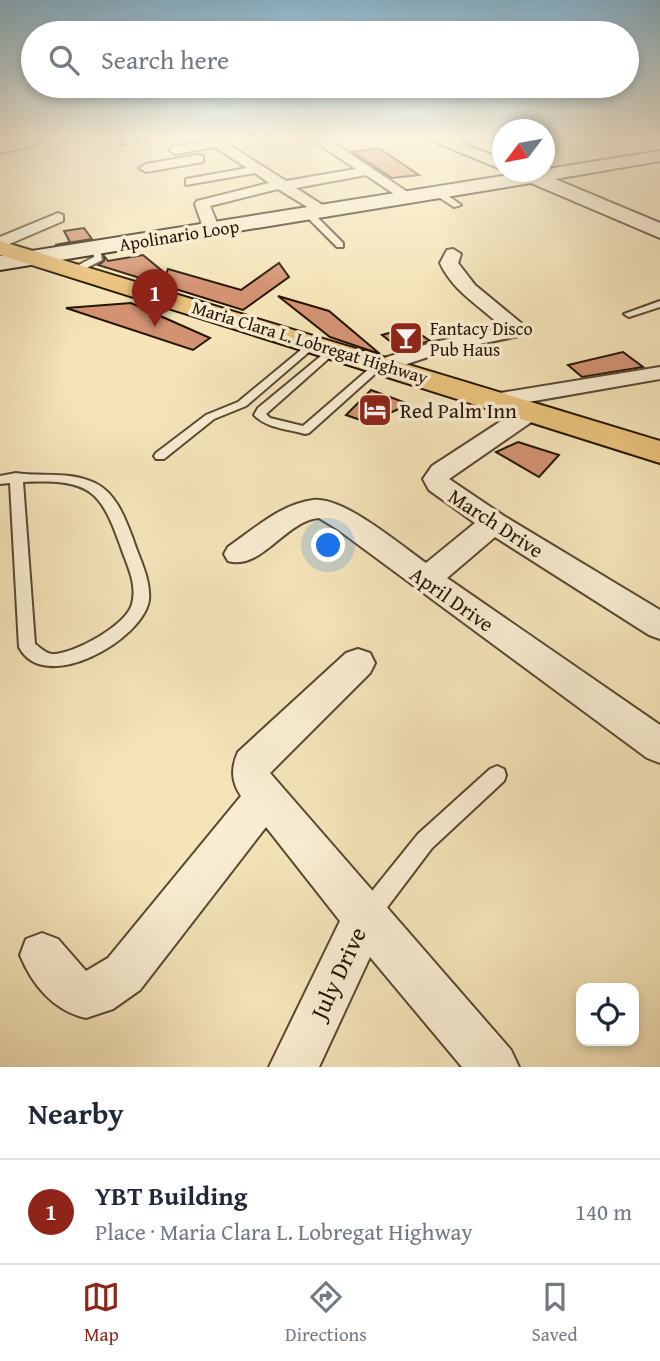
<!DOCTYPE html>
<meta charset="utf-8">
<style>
:root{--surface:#fff;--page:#f2f2f3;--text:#1f2937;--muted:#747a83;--line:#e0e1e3;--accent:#8f2418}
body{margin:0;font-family:"Gentium Book Plus",serif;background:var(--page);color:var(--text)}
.controls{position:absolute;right:21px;bottom:21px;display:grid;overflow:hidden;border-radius:14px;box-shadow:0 4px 10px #0003}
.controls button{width:63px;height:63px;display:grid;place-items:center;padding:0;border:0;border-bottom:2px solid var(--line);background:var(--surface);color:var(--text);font:35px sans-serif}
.compass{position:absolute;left:492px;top:119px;width:63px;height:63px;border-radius:50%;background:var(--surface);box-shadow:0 4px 10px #0003;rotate:238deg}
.you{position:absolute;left:329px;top:546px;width:24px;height:24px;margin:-18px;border:5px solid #fff;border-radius:50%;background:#1a73e8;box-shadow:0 0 0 10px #1a73e833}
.badge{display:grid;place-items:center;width:46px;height:46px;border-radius:50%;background:var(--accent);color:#fff;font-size:23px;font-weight:700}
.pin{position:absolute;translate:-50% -58px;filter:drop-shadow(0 2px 4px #0008)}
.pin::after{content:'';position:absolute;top:37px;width:24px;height:21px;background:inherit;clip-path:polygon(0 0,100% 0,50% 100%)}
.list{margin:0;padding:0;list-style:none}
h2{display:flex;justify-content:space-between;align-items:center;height:91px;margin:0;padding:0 28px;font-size:30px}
h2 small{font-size:23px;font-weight:400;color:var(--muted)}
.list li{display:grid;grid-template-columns:46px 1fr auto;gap:21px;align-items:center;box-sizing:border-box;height:105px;padding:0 28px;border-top:2px solid var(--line)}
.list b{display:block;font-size:26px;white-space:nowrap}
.list p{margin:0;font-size:23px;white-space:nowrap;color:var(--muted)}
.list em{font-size:23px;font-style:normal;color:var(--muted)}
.icon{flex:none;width:38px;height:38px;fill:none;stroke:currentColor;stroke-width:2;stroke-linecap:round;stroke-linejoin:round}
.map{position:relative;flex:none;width:660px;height:1067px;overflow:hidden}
.search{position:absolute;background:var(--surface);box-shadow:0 4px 10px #0003;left:21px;right:21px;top:21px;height:77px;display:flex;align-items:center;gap:18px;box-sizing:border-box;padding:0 24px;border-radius:38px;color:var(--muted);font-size:26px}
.sheet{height:196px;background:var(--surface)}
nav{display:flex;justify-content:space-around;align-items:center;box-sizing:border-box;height:98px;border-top:2px solid var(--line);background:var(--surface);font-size:19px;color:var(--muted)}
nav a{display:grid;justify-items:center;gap:4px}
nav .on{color:var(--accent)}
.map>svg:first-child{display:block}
.building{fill:#d39373;stroke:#251404;stroke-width:2}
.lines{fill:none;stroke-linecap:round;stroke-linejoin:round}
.lane-casing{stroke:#594831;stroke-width:4}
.street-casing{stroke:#594831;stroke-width:4}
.secondary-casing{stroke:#251404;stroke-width:4}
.highway-casing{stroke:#251404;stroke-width:4}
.lane{fill:#f8edd1;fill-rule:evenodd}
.street{fill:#f8edd1;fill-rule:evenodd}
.secondary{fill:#f8edd1;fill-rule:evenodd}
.highway{fill:#eac27c;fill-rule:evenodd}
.labels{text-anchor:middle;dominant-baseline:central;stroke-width:7;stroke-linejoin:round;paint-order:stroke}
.far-street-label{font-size:18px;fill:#251404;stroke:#f8edd1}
.far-poi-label{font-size:18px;fill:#251404;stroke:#f8edd1;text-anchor:start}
.poi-label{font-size:21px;fill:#251404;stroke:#f8edd1;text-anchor:start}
.street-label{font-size:21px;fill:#251404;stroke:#f8edd1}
.near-street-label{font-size:24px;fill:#251404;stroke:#f8edd1}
</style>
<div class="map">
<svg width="660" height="1067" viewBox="0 0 660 1067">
<rect width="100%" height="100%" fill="#f4e4b8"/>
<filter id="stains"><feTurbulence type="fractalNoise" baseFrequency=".00286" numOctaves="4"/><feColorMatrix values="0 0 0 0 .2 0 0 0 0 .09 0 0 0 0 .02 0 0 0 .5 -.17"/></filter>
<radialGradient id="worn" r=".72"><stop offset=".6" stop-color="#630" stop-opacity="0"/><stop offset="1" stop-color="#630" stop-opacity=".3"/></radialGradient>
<!-- building -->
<path class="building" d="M379,148L419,175L392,178L352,152Z
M84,228L92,239L55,245L70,242L64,231Z
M143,255L166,274L168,269L241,290L279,263L289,277L243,310L98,265L104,261V256L108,261Z
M278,296L329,311L380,354L330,337Z
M131,303L210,338L193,350L66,308Z
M410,327L430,341L401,350L382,335Z
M623,352L643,367L582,377L568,365Z
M371,390L409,404L369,423L346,415Z
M518,442L559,455L539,477L496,452Z"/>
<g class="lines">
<!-- lane casing -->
<g class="lane-casing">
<path id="lane" d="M32,143L34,146L0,153V149Z
M434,190H440L461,205L454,207L434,194Z
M306,212H312L343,243V247H337L306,216Z
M93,246L100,248L102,260L77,273H71V269L94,257Z
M660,301V307L629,317L624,314Z
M313,340L318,343L317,345L246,406L214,419L164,459H156L154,456L156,453L206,415L238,402Z
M333,346L338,349L337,351L266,414L270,418L303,426L377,362H385L386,364L309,433L305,434C288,429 266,428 254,415L258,408Z
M16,473C43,477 69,471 95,483C116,493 125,518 133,539C139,558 151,579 149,600C143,640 44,696 19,647L10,483L0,484V476ZM23,482C92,479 101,490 123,553C129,569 137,586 132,604C127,625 74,654 53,654C46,654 41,648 35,644Z
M497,766L504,769L506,775L504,781L432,848L376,922L368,925L360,922L357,914L360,906L418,834L490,769Z"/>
</g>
<!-- street casing -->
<g class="street-casing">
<path id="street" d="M122,138H151L122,144Z
M315,138H326L415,197L408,201L403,200L366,175L296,188L327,208V214L322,216L278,189L210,206L220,230L212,235L204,230L195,204L197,201L269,183L255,173L186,185V179L247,168L215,147L175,154L169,150L175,146L221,140L286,181L356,169L316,142Z
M447,138H476L443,146L437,142Z
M198,155L203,156V162L146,172L139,168L146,164Z
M58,213L63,215V221L0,248V237Z
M453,249L461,254L458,263L475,285L521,323L522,332L519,336L446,351L386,371L378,370L375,365L378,360L434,342L503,328C481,306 454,293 440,263L447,250Z
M660,367V379L500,407L489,400L500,393Z
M532,404L540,406L544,411L540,416L449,479L504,516L660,610V639L649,635L495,537L447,578L660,725V763L647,758L337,529L319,518C285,521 261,571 228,561L224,554L228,547C254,529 281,504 313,500C345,497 400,545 426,563L475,523L429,490L423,479L432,466L524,406Z
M358,649L370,653L375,663L370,673L270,773L511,1050L519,1067H462L370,957L319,1067H269L340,921L266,827L140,990L113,1009L86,1018C54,1011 32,985 20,955L26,939L42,933L58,939L86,971L108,958L241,796C231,781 231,768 238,752L346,653Z"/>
</g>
<!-- secondary casing -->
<g class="secondary-casing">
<path id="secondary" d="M45,138L37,143L0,149V139Z
M425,138H447L503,159V170Z
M660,151V161L555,179L660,223V238L531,183L0,270V256Z"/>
</g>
<!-- highway casing -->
<g class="highway-casing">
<path id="highway" d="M0,241L660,441V463L0,255Z"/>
</g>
<!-- lane -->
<use href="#lane" class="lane"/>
<!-- street -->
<use href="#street" class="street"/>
<!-- secondary -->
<use href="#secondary" class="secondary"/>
<!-- highway -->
<use href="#highway" class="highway"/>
</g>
<!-- sky -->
<linearGradient id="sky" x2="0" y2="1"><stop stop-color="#89b8d2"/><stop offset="0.48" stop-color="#faf3df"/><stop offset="1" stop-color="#faf3df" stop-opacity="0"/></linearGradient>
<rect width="660" height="287" fill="url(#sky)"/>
<!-- icons -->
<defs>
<g id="bar-square" transform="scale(1.75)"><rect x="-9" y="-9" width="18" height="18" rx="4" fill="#8f2418" stroke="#f8edd1"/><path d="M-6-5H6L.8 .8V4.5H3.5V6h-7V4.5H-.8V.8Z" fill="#fff"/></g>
<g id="hotel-square" transform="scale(1.75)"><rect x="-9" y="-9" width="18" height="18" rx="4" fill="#8f2418" stroke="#f8edd1"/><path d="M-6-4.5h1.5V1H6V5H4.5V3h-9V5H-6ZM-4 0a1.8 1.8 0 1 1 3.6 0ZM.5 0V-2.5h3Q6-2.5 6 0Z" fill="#fff"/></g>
</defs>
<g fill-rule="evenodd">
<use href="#bar-square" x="406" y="338"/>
<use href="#hotel-square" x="375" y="410"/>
</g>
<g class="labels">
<!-- far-street labels -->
<g class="far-street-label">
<text transform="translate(179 235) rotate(-9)">Apolinario Loop</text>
<text transform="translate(310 342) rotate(17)">Maria Clara L. Lobregat Highway</text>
</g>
<!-- far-poi labels -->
<g class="far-poi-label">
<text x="430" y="328">Fantacy Disco<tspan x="430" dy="21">Pub Haus</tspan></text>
</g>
<!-- poi labels -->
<g class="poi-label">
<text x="400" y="410">Red Palm Inn</text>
</g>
<!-- street labels -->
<g class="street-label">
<text transform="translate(496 523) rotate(33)">March Drive</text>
<text transform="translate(452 599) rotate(35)">April Drive</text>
</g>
<!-- near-street labels -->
<g class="near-street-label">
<text transform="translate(338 973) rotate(-65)">July Drive</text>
</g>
</g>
<rect width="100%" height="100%" filter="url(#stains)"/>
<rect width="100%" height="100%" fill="url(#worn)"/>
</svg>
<div class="controls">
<button><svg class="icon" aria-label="locate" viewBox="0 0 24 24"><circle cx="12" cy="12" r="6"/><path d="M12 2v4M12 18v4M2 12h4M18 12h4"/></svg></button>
</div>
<svg class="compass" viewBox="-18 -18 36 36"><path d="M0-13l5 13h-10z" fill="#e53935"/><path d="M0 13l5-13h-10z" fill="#747a83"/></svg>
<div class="you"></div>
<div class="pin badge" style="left:155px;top:327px">1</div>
<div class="search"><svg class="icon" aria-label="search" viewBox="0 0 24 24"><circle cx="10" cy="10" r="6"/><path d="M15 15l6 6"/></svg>Search here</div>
</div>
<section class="sheet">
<h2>Nearby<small></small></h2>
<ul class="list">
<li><span class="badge">1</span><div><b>YBT Building</b><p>Place · Maria Clara L. Lobregat Highway</p></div><em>140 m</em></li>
</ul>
</section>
<nav>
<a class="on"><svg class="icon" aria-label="map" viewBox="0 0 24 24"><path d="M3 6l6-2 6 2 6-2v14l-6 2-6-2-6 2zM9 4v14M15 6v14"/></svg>Map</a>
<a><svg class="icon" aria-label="directions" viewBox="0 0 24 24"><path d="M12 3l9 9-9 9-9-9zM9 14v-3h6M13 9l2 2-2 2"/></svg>Directions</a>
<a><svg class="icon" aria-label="saved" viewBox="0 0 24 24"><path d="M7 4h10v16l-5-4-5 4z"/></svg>Saved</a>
</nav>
